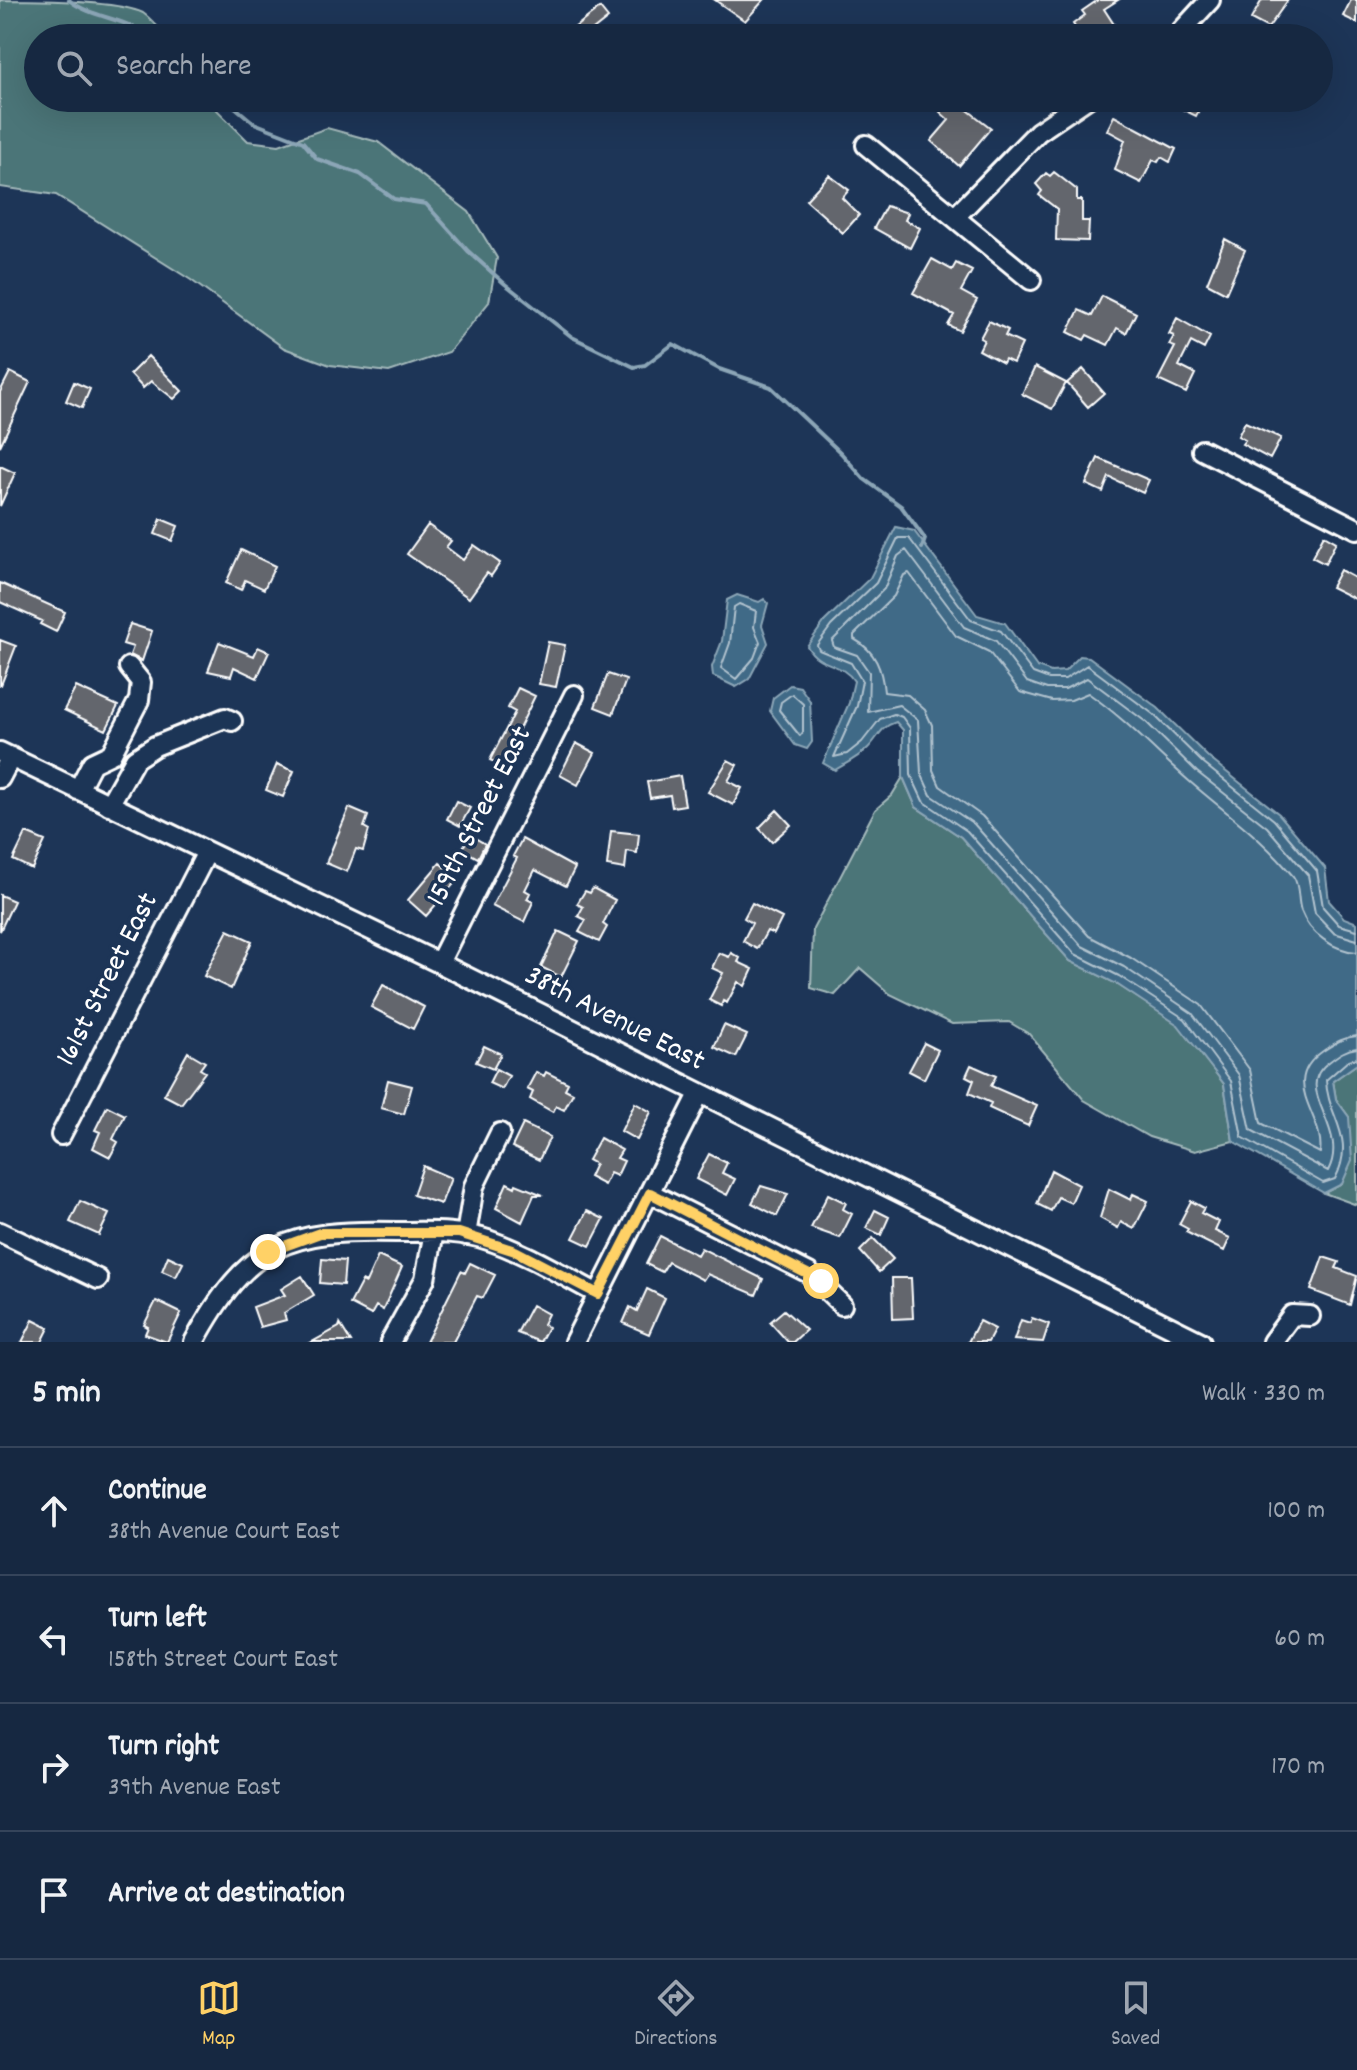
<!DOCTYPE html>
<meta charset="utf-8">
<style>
:root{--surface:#162841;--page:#1f3048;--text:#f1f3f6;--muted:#9ea6b1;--line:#35445a;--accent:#ffd166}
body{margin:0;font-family:Dekko,sans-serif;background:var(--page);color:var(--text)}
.stop{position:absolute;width:24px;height:24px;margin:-18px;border:6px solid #ffd166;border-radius:50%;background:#fff}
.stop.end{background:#ffd166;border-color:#fff;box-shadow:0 2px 8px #0008}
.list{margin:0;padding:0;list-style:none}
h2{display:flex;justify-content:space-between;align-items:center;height:104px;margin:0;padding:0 32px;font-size:34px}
h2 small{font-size:26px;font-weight:400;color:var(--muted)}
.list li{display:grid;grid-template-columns:52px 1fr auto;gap:24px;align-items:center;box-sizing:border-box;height:128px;padding:0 32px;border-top:2px solid var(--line)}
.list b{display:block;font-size:30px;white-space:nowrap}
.list p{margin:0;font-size:26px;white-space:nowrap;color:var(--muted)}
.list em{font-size:26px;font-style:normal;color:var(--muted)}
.icon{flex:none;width:44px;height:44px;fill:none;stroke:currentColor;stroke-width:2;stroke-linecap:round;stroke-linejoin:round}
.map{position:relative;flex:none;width:1357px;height:1342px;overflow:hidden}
.search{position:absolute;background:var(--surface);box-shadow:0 8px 32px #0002;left:24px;right:24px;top:24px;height:88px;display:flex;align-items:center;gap:20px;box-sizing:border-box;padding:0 28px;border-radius:44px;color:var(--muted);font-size:30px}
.sheet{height:616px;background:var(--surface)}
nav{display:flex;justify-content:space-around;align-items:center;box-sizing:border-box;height:112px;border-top:2px solid var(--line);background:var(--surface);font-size:22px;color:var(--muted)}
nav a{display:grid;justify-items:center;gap:4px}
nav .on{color:var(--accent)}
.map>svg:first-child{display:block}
.green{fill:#4b7478;stroke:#a5babc;stroke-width:2}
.water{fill:#3f6a87;stroke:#8ca6b7;stroke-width:2}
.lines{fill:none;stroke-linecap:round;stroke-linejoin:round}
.shore{stroke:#b2c3cf;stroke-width:2}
.stream{stroke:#8ca6b7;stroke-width:4}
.building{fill:#63666d;stroke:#fff;stroke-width:2}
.minor-casing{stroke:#fff;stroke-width:24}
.minor{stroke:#1d3557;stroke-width:18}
.route{stroke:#ffd166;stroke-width:10}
.labels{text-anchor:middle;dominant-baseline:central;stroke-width:7;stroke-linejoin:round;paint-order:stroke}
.street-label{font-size:30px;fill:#fff;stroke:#1d3557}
</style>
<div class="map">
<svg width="1357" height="1342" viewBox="0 0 1357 1342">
<rect width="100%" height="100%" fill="#1d3557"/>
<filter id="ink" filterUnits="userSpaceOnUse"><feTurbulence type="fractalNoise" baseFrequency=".0125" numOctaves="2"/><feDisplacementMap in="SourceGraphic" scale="16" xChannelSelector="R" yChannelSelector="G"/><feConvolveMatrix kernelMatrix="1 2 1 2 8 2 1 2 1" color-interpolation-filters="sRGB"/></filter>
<g filter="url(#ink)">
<!-- green -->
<path class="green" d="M0,0C33,0 116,0 143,13C153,20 160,31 171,38H38V98H210L214,107L248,141L279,145L327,128L378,142L469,212L497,258L489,302L449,352L389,372L330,365L284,348L191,280L56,195L0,187Z
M903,777L916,807L961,837L1070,961L1115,983L1178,1024L1224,1084L1233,1141L1195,1151L1149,1137L1084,1100L1029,1034L1009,1022L952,1024L890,994L860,968L835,995L811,988L813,929L875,810L892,795Z
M1357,1064V1205L1324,1193L1342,1184L1349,1117L1336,1099L1333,1081Z"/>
<!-- water -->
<path class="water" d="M896,527L914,531L977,615L1005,623L1037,667L1051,672L1065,671L1080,656L1089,657L1158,708L1209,758L1279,814L1325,868L1329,901L1344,918L1357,923V1064L1333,1081L1336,1099L1349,1117L1352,1161L1342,1184L1324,1193L1233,1141L1224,1084L1178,1025L1115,983L1070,961L961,837L916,807L903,777V730L896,722C880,727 879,737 868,748C859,757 847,763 835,770L823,763L849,703L854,681C841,661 819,668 807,646L825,621L870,578Z
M737,595L759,602L764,599L768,603L762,625L768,643L749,679L736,687L713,676L712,667L722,641L727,600Z
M790,685L800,687L810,701L812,742L807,749L795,745L770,711L773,698Z"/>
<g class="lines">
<!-- shore -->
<path class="shore" d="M739,604L756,611L754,627L760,642L754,658L736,679L721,668L730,643L734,607Z
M792,694L803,704V732L800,736L779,710L781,702Z
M1357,930L1339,925L1323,907L1317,871L1274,820L1204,764L1153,714L1087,665L1065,679H1049L1033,673L1001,631L971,620L909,538H898L876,583L831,626L817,645L819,650L851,663L862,681L857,706L834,757L847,754L862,742L880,719L894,714L902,717L910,728L911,775L923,801L967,831L1075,954L1119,976L1185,1019L1231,1081L1242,1137L1323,1183L1335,1179C1357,1136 1327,1117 1326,1080L1349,1060L1357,1058
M1357,940L1334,933L1315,913L1308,875L1267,827L1197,772L1146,722L1087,678L1065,689H1047L1027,682L996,641L964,627L906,550L898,556L884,589L832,641L834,647L857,655L869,672L868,712L899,705L918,720L921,773L931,795L974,824L1082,946L1124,967L1192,1013L1239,1075L1251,1130L1328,1171C1351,1128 1290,1089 1329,1062C1338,1055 1346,1049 1357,1048
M1357,952C1334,951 1309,933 1301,911C1297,899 1300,885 1293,876C1260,836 1227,814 1189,781C1155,751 1125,719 1088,693L1071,700L1052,701L1020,692L989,652L956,636L909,573L904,575L894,596L854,635V639C876,651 882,670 884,692L908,695L925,710L932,725L933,770L940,786L982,816L1089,936L1131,958L1201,1005L1250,1070L1261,1123L1320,1153C1326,1116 1277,1083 1323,1051C1334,1044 1343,1037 1357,1036"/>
<!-- stream -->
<path class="stream" d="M69,0C92,19 127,17 150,38
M224,98L254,123L303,142L317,159L360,174L394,199L426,204L468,251L505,284L572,337L634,367L645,365L673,344L719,369L771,387L841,453L864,479L901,506L925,539L922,548"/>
</g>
<!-- building -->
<path class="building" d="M715,0H764L745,21Z
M1098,0H1118L1104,9L1115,26L1105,32L1109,38H1059L1075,27L1073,24L1085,15L1082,11Z
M1262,0H1288L1268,28L1251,19Z
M1351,0H1357V23L1343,16Z
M600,8L608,18L583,38H561Z
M952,98L991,128L959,166L931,141L949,120L940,112Z
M1159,98H1205L1196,116Z
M1114,116L1176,149L1170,162L1161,157L1158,162L1153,160L1141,183L1115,170L1125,140L1107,130Z
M1054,172L1077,190V200H1082V221H1089L1088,241L1056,240L1057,209L1039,195L1042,191L1036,184L1046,173L1050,176Z
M829,175L849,190L842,198L859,215L843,233L806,200Z
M886,206L908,213L905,220L920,228L910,248L874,228Z
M1225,239L1245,250L1226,293L1207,283Z
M932,259L952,270L956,263L972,271L961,291L977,300L960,331L948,325L954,315L913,293Z
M1102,296L1136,313L1126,333L1117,328L1108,345L1087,335L1084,340L1068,332L1079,310L1092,316Z
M1177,318L1210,337L1204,349L1191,342L1179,366L1195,374L1186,393L1158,380L1175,347L1169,345L1174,336L1169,334Z
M989,321L1008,330L1005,336L1022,344L1013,363L1005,359L1003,363L979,350L984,340L980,338Z
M148,356L182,391L174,399L151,381L143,388L130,374Z
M1035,367L1066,383L1052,409L1022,394Z
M1083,369L1104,393L1088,407L1067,383Z
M10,372L30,382L0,446V392Z
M74,382L90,389L82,408L66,401Z
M1245,422L1281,438L1270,459L1242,444L1245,440L1238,436Z
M1098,458L1149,480L1143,493L1109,477L1103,492L1086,484Z
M0,466L15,473L0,506Z
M161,519L178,526L172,541L155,534Z
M428,525L451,541L446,547L463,560L474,545L500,563L491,576L487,573L469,598L407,554Z
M1324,535L1336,542L1325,564L1312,557Z
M241,550L275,566L264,589L245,580L241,590L226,583Z
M1340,570L1357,579V600L1331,587Z
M0,583L65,612L56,632L40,624L42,621L0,602Z
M130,624L152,631L142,661L130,655L133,647L123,644Z
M0,640L16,646L1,685H0Z
M219,642L254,656L258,647L269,652L257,678L234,667L231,676L208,671Z
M548,642L565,645L556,687L539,684Z
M608,674L626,680L613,714L595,707Z
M76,687L118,706L106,730L64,710Z
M518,688L535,696L518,731L525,734L507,768L490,760L515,712L508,708Z
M576,743L595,753L578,785L560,775Z
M728,760L737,765L728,781L742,788L733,805L708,792Z
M277,764L294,771L283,797L266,790Z
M680,776L685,805L672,807L670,795L650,798L647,782Z
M456,801L470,808L460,826L447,819Z
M349,808L368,816L364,827L369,830L363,851L356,849L347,872L326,863Z
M777,810L791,825L772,842L759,828Z
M611,831L639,834L637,853L627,851L625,869L607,866Z
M26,833L45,841L32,869L13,860Z
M470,835L485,844L478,858L462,849Z
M522,839L575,868L566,886L535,870L525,890L530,893L527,899L533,902L524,922L492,906L517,858L513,856Z
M440,863L458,879L426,916L408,900Z
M593,888L615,900L603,924L607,927L599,942L579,932L586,920L578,916L583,907L577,904L585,891L590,893Z
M0,895L14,901L0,931Z
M752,903L782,918L774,934L767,931L757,949L743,941L752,923L744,918Z
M228,930L252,941L231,989L204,976Z
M558,931L579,941L561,977L541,967Z
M719,953L729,957L731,953L740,958L738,962L753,969L745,986L738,982L727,1003L723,1001L721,1006L709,1000L723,973L712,968Z
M383,985L424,1007L413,1029L371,1007Z
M724,1025L747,1035L736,1057L714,1047Z
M924,1043L938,1050L924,1079L909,1071Z
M484,1046L501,1054L493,1069L476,1062Z
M188,1052L205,1062L200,1069L205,1072L181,1104L164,1095Z
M971,1065L996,1076L991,1086L1037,1106L1028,1126L989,1108L991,1103L969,1093L974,1080L966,1076Z
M496,1069L509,1076L502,1089L489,1083Z
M536,1072L544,1076L546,1072L568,1083L565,1089L573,1093L564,1110L556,1106L553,1112L530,1099L533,1092L527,1089Z
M388,1080L412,1086L404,1114L381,1108Z
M635,1103L651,1112L637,1140L621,1131Z
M107,1106L125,1115L113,1139L118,1142L110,1157L93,1148L100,1132L95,1130Z
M523,1124L550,1137L539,1160L512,1147Z
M600,1138L622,1150L617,1158L624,1161L617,1176L610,1173L604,1185L589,1177L595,1164L588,1160Z
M709,1154L727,1163L722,1173L735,1179L727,1195L696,1179Z
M423,1166L451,1178L441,1204L413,1195Z
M1051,1170L1079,1185L1071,1203L1058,1197L1051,1211L1037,1204Z
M507,1183L515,1187L516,1184L543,1195H534L522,1222L496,1208Z
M761,1186L788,1194L777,1216L752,1203Z
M1109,1189L1131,1200L1133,1194L1148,1201L1134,1229L1121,1222L1118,1228L1100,1218Z
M828,1194L846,1203L843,1209L852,1214L840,1238L811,1228Z
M80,1201L109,1214L99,1235L70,1222Z
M1191,1201L1204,1208L1201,1213L1219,1222L1215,1231L1230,1238L1224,1251L1186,1232L1188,1229L1179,1224Z
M875,1210L889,1217L881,1235L866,1228Z
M587,1211L604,1219L590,1246L573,1238Z
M660,1236L697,1255L701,1248L763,1279L756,1295L707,1274L703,1280L668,1262L662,1272L646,1264Z
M873,1238L893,1259L879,1272L860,1251Z
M168,1256L183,1263L176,1277L162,1271Z
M378,1256L402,1267L383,1310L376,1306L371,1315L350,1304L362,1281L366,1283Z
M1323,1257L1339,1262L1336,1268L1357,1276L1350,1305L1311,1290Z
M322,1259L345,1261L343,1285L320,1283Z
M470,1263L495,1275L483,1298L477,1296L453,1342H426L461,1271L465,1273Z
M302,1276L314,1295L284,1313L286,1320L260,1327L253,1307L285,1295L281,1289Z
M892,1278H911L913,1318L893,1319Z
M647,1289L665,1298L649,1334L623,1323L630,1307L637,1311Z
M156,1301L181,1313L167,1342L145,1334L148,1327L144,1325Z
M532,1305L548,1314L543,1324L548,1327L540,1342L517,1333Z
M784,1310L806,1330L793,1342H788L770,1322Z
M1032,1318L1049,1324L1043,1342L1014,1340L1021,1320L1030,1323Z
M33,1320L49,1328L42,1342H22Z
M979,1321L995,1329L988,1342H968Z
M340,1324L351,1342H312L339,1327Z"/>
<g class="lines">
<!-- minor casing -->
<g class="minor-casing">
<path id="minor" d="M1175,38L1210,0
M866,145L1031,280
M955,217L1038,132L1088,98
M1202,450L1357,529
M0,752L439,963L1201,1342
M0,778L11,757
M78,790L92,763L111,754L139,700L141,682L129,667
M109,805L135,759L155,746L225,718L232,721
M439,963L574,695
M61,1135L207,852
M650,1193L809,1273L842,1305
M0,1232L98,1279
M466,1235L474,1186L500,1133
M194,1342C247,1244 288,1229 397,1232C428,1232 459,1230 488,1240C526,1253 562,1275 598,1294
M390,1342L425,1279L434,1232
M574,1342L699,1094
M1272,1342L1292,1315L1310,1316"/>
</g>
<!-- minor -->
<use href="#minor" class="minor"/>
</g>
</g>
<g class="lines" filter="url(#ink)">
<!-- route -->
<path class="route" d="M268,1252L320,1233H459L515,1251L598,1294L650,1193L821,1281"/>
</g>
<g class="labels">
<!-- street labels -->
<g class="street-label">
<text transform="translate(481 817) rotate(-63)">159th Street East</text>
<text transform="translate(109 980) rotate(-63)">161st Street East</text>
<text transform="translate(614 1020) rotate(27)">38th Avenue East</text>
</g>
</g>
</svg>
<div class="stop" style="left:821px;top:1281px"></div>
<div class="stop end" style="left:268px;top:1252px"></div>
<div class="search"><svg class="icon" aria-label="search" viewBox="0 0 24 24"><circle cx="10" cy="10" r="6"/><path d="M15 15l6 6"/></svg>Search here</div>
</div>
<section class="sheet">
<h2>5 min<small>Walk · 330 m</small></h2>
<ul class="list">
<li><svg class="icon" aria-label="ahead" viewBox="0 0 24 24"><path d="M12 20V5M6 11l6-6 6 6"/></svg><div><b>Continue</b><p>38th Avenue Court East</p></div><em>100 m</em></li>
<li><svg class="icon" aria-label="left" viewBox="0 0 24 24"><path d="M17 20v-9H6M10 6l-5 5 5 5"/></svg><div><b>Turn left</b><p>158th Street Court East</p></div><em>60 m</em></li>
<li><svg class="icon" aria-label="right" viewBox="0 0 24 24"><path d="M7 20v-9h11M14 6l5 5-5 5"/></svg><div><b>Turn right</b><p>39th Avenue East</p></div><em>170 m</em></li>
<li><svg class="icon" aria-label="arrive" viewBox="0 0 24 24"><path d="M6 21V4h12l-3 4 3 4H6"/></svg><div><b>Arrive at destination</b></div></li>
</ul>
</section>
<nav>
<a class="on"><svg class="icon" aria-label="map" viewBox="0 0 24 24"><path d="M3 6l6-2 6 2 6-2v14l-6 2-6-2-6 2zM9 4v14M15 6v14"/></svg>Map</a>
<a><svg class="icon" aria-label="directions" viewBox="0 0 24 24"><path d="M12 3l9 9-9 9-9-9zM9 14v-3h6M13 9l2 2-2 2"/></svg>Directions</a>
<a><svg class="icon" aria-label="saved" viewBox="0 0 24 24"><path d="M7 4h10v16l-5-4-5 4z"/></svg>Saved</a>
</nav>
